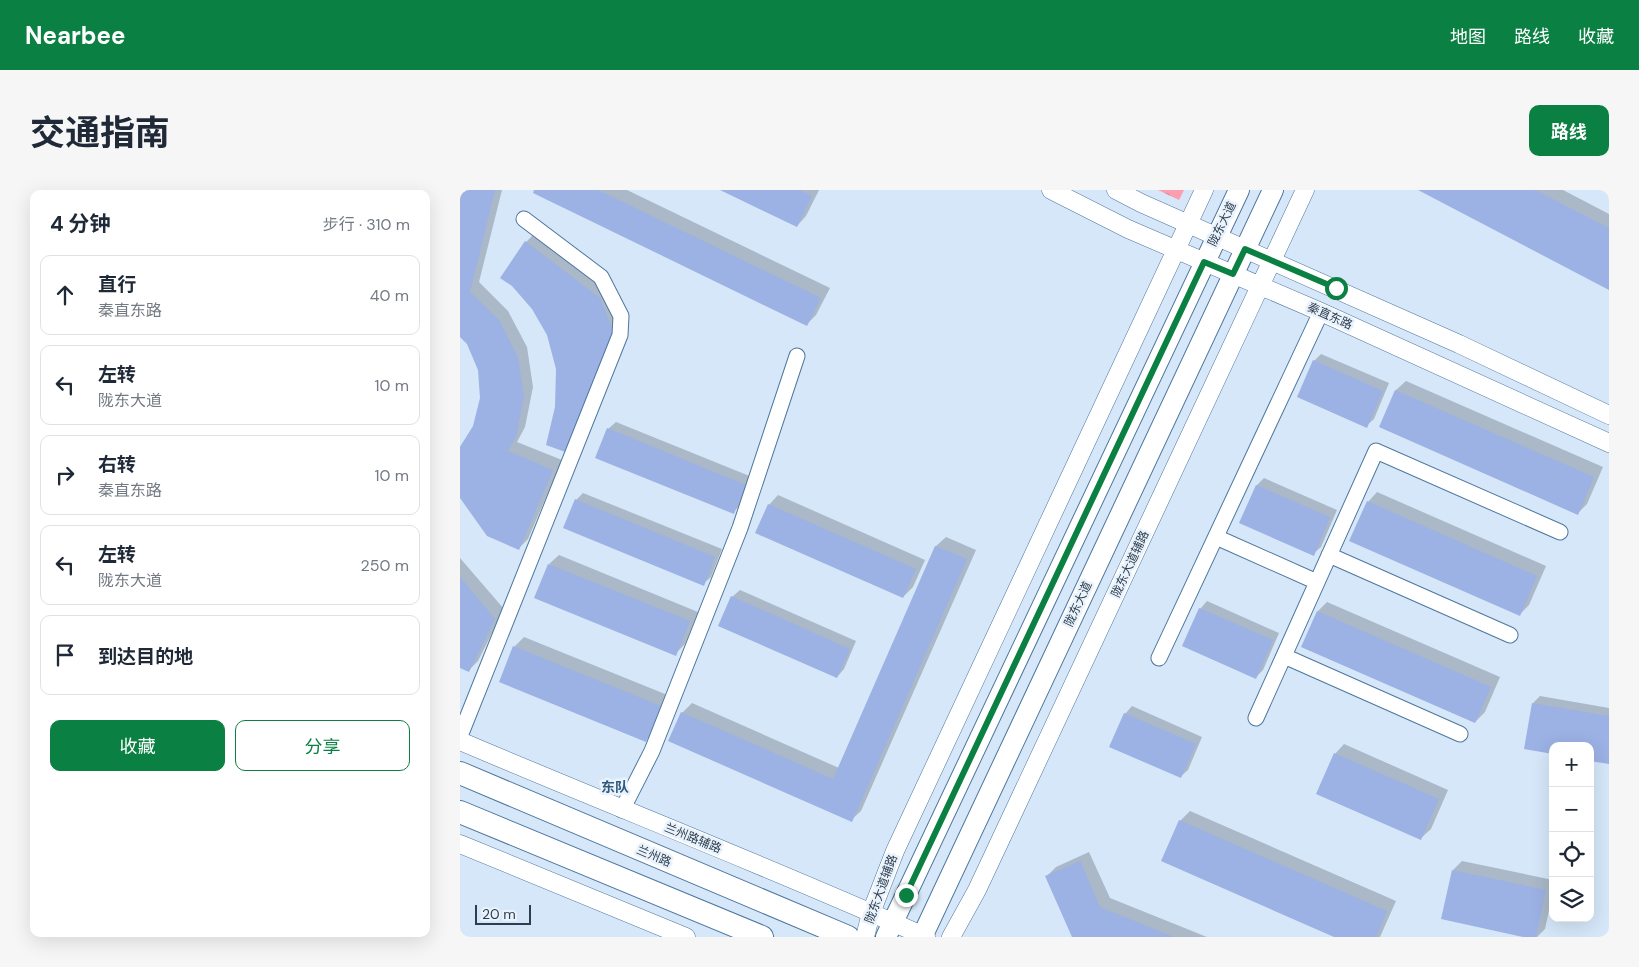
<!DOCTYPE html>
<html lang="zh">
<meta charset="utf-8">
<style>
:root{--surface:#fff;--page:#f6f6f7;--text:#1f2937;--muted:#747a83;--line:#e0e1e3;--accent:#0b8043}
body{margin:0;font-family:"DM Sans","Noto Sans SC",sans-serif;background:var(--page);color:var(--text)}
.controls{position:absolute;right:15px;bottom:15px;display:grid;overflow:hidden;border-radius:10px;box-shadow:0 5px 20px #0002}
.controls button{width:45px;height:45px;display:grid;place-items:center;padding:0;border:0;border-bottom:1px solid var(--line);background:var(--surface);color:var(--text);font:25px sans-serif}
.scale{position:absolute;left:15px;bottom:12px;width:56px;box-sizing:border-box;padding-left:5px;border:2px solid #2c3e4f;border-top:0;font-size:14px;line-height:18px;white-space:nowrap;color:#2c3e4f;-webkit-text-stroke:4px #eaf3fc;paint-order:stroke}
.stop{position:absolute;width:15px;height:15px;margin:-11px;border:4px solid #0b8043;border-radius:50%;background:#fff}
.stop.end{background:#0b8043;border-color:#fff;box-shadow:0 1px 5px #0008}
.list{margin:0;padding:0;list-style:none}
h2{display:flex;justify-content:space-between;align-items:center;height:65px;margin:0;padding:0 20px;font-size:21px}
h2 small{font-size:16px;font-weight:400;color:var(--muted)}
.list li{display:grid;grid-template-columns:32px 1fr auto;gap:15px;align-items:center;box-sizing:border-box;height:80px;margin:0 10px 10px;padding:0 10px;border:1px solid var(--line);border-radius:10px}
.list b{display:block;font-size:19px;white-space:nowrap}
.list p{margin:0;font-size:16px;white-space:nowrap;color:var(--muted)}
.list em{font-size:16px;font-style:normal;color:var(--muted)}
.actions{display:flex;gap:10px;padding:15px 20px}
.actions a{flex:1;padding:11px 0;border:1px solid var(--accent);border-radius:10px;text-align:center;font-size:18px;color:var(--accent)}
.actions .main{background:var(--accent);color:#fff}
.icon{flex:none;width:28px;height:28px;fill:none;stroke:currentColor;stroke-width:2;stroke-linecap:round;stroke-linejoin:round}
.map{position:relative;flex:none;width:1149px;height:747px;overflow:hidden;border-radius:10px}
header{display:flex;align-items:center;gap:30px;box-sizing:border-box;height:70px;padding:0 25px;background:var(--accent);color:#fff}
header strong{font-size:24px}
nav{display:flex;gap:28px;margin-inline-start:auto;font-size:18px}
.intro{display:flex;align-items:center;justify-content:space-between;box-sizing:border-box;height:120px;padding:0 30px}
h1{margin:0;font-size:35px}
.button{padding:12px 22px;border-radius:10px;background:var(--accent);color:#fff;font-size:18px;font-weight:700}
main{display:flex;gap:30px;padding:0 30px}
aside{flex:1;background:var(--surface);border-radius:10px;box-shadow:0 5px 20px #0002}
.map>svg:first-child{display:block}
.park{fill:url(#park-crowns)}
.shadow{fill:#0003}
.building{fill:#9cb1e4}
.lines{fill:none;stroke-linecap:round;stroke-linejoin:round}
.minor-casing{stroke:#4d779e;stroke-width:17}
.tertiary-casing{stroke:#4d779e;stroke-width:19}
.secondary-casing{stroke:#4d779e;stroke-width:22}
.primary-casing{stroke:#4d779e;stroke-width:24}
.minor{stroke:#fff;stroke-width:15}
.tertiary{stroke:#fff;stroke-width:18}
.secondary{stroke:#fff;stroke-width:20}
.primary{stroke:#fff;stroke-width:22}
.route{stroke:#0b8043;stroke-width:6}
.labels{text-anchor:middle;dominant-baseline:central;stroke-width:5;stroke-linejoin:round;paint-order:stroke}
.street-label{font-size:12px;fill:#2c3e4f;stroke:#eaf3fc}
.neighbourhood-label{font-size:14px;font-weight:bold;fill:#30597f;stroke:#eaf3fc}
</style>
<header>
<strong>Nearbee</strong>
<nav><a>地图</a><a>路线</a><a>收藏</a></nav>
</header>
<div class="intro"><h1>交通指南</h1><a class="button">路线</a></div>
<main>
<aside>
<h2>4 分钟<small>步行 · 310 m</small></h2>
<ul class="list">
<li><svg class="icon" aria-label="ahead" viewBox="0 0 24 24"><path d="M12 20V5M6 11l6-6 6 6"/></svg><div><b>直行</b><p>秦直东路</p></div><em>40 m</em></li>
<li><svg class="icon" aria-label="left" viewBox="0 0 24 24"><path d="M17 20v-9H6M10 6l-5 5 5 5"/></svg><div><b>左转</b><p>陇东大道</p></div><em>10 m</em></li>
<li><svg class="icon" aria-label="right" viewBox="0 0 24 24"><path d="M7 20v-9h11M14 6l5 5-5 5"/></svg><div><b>右转</b><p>秦直东路</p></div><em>10 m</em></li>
<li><svg class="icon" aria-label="left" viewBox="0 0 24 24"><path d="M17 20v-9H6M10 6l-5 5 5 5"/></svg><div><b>左转</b><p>陇东大道</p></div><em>250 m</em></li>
<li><svg class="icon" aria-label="arrive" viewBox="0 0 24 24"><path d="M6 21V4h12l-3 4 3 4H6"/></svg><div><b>到达目的地</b></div></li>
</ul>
<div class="actions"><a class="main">收藏</a><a>分享</a></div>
</aside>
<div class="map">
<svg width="1149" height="747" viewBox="0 0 1149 747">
<defs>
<pattern id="park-crowns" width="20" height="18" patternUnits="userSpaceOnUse" patternTransform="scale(1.25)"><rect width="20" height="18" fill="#fd9db0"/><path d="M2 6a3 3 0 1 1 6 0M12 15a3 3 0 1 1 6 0" fill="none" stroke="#cd8192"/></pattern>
</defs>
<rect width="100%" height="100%" fill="#d5e7f9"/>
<!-- park -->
<path class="park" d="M698,0H724L719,10Z"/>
<!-- shadow -->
<path class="shadow" d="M0,0H42L19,92L48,121L67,157L73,197L65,237L57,252L102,270L68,349L58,359L0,307V257L14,236L21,208L19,180L8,154L0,145Z
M76,0H167L370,98L356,125L347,134Z
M263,0H359L346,26L337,36Z
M961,0H1103L1149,24V98Z
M75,43L149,98L163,133L96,217L97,179L88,144L73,118L66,52Z
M861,164L929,193L914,229L906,236L854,171Z
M946,191L1143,277L1127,314L1118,323L920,237L936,200Z
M156,232L292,287L281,315L273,322L148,239Z
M804,288L877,320L861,357L853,364L781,332L797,295Z
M917,302L1086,376L1069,415L1060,424L908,312Z
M123,303L262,359L251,387L243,394L116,310Z
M318,305L465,370L453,397L443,407L309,315Z
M486,347L516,360L401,621L391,630L222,523L232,513L379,578L476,356Z
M99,365L238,422L225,454L215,464L89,374Z
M0,368L44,419L18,471L8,481L0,477Z
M280,400L396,451L384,479L377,487L272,407Z
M747,411L819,443L803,480L796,487L740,419Z
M867,412L1040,487L1025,522L1015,532L843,456L858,421Z
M64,447L210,506L196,541L186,550L54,457Z
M1080,506L1149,518V573L1130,556L1073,513Z
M672,516L742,547L728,580L720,587L665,524Z
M884,554L988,600L971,639L961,648L875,564Z
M730,621L936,711L920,747H877L720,631Z
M629,662L650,708L747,747H614L587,686L596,677Z
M1002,671L1093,690V702L1085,739L1077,747H1069L993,680Z"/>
<!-- building -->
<path class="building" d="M0,0H35L10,102L39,130L58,167L64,207L56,247L48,261L93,280L59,360L27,346L0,308V257L13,236L20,208L18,180L7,154L0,147Z
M74,0H138L361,108L347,136L73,3Z
M260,0H340L352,6L337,37Z
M958,0H1075L1149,38V100Z
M65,51L140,108L154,143L108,263L86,255L95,217L96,179L87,145L72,119L52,96L40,88Z
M853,170L923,201L907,238L837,207Z
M935,200L1134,287L1118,325L919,237Z
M147,238L286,295L274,324L135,268Z
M796,295L870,327L854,366L779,333Z
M115,309L255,367L244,396L103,338Z
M907,311L1077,386L1060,426L889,351Z
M308,314L456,379L443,408L295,343Z
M475,356L507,369L392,632L208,551L221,522L373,589Z
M88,374L230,431L216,466L74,408Z
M0,387L35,429L9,482L0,478Z
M271,406L390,459L377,488L258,436Z
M739,418L813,450L796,489L722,456Z
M857,421L1031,497L1015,533L841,457Z
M53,456L201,516L186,552L39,492Z
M1072,513L1149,526V574L1130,571V556H1093V564L1064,559Z
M664,523L736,554L721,588L649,557Z
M874,563L979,609L961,650L856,604Z
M719,630L927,721L916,747H874L701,671Z
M620,671L640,717L714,747H612L585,686Z
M992,680L1086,700L1076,747H1063L981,729Z"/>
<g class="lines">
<!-- minor casing -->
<g class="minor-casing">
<path id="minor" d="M756,347L857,392
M869,365L1050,445
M824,466L1000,544
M699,468L861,122
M796,528L916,261L1100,342
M0,546L160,145L161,126L141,87L64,29
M162,620L192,561L280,338L337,166"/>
</g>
<!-- tertiary casing -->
<g class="tertiary-casing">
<path id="tertiary" d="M591,0L668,39L861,122L1149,253
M656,0L681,13L999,154L1149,225
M0,551C155,617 312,678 466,747
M0,654L226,747
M405,747L411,723L435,661L744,0
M491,747L517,700L845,0"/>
</g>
<!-- secondary casing -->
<g class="secondary-casing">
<path id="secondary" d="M426,747L779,0
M462,747L813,0"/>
</g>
<!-- primary casing -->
<g class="primary-casing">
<path id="primary" d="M0,583L388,747
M0,622L302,747"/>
</g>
<!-- minor -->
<use href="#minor" class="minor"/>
<!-- tertiary -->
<use href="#tertiary" class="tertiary"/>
<!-- secondary -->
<use href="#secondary" class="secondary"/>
<!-- primary -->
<use href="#primary" class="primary"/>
</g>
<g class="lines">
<!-- route -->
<path class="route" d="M446,705L744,72L773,84L785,59L876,98"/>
</g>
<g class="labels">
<!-- street labels -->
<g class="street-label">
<text transform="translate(762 34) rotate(-64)">陇东大道</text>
<text transform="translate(870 126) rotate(24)">秦直东路</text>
<text transform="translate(670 374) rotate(-65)">陇东大道辅路</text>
<text transform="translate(618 414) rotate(-65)">陇东大道</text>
<text transform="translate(233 648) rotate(22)">兰州路辅路</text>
<text transform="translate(194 666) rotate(23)">兰州路</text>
<text transform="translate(421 699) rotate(-70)">陇东大道辅路</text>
</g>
<!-- neighbourhood labels -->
<g class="neighbourhood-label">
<text x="155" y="597">东队</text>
</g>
</g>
</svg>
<div class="controls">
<button>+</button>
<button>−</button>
<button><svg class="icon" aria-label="locate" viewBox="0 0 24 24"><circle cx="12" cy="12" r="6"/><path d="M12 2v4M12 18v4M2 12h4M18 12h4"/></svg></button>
<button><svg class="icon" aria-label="layers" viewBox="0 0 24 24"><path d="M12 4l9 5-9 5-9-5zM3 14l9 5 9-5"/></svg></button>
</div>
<div class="scale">20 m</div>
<div class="stop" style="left:876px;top:98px"></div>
<div class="stop end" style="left:446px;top:705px"></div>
</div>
</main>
